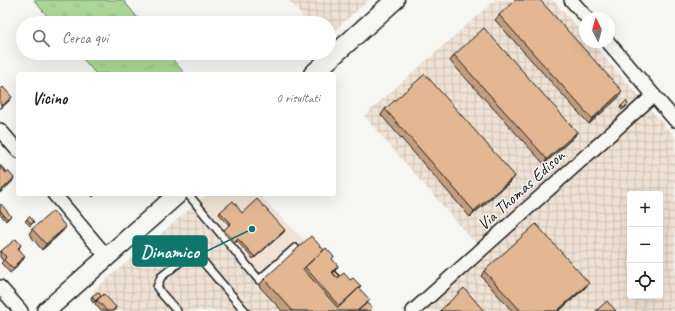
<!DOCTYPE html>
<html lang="it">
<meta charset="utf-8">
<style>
:root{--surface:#fff;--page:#f6f6f6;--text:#202124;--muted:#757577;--line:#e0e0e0}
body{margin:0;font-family:Caveat,sans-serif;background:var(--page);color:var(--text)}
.controls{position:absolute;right:12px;bottom:12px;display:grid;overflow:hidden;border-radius:4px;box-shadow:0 4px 16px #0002}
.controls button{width:36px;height:36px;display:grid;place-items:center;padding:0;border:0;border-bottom:1px solid var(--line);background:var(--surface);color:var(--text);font:20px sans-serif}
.compass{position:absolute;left:579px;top:12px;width:36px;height:36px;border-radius:50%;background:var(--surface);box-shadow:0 4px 16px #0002;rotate:354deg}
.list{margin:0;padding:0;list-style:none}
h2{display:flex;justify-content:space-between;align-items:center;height:52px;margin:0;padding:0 16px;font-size:17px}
h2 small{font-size:13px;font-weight:400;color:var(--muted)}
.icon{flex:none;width:22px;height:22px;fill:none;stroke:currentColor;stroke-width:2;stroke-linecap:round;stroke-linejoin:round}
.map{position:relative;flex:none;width:675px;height:311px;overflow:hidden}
.search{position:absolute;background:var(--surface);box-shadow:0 4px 16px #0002;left:16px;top:16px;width:320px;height:44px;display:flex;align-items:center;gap:10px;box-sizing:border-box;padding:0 14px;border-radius:22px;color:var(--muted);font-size:15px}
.panel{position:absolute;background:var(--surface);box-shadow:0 4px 16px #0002;left:16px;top:72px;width:320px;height:124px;border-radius:4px}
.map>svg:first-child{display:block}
.built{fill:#f0e3d5}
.industrial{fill:url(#industrial-grid);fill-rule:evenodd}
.grass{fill:url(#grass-tufts);stroke:#647a5a}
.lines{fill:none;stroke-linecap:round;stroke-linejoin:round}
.lane-casing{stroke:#1c1c1c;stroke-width:10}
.street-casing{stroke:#1c1c1c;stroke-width:16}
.secondary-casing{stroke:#1c1c1c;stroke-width:21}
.lane{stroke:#f6f6f2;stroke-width:7}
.street{stroke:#f6f6f2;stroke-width:13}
.secondary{stroke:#f6f6f2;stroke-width:18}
.wall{fill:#c29d7e;stroke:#1c1c1c}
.shaded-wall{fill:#9e8066;stroke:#1c1c1c}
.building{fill:#e2b792;stroke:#1c1c1c}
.labels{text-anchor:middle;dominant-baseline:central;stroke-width:3;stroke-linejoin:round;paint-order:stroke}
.street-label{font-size:17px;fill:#1c1c1c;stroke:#f6f6f2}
.leader{fill:none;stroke:#0f766e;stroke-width:1.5}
.callout-dot{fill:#0f766e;stroke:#f6f6f2;stroke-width:1.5}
.callout{fill:#0f766e;stroke:#0f766e;stroke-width:1.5}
.callout-label{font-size:18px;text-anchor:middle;font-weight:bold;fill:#fff}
</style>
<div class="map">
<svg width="675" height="311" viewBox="0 0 675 311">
<defs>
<pattern id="industrial-grid" width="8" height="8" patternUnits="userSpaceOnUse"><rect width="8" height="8" fill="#f0e3d5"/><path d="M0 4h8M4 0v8" fill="none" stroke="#cdc2b6"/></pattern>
<pattern id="grass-tufts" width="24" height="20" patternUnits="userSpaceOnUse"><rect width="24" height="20" fill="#acd997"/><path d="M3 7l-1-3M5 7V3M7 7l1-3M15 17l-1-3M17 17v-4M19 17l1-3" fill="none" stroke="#93ba82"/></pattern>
</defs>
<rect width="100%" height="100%" fill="#f6f6f2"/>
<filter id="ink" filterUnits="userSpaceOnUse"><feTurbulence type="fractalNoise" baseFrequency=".025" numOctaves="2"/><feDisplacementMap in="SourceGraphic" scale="8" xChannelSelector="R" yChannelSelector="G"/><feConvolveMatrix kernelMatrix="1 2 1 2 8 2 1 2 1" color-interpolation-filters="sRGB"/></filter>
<g filter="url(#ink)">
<!-- built -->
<path class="built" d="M208,194H258L369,305L362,311H280L191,208Z"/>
<!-- industrial -->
<path class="industrial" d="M289,0H369L329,35V23H308Z
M495,0H553L585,36V42H591L675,137V311H402L476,244L364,116ZM630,194H660V296H630Z
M191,208L280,311H112L93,291Z"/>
<!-- grass -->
<path class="grass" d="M34,0H123L142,23H53Z
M78,53H167L185,74H96Z"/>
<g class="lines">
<!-- lane casing -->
<g class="lane-casing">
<path id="lane" d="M188,194L259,280L295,248
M177,311L162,294L157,287L161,277L186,257H199L245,311"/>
</g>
<!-- street casing -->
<g class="street-casing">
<path id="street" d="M571,0L587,18
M608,42L675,120
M0,130L18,151
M54,194L107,257
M0,287L21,311
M413,311L654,95"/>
</g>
<!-- secondary casing -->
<g class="secondary-casing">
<path id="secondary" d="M313,74L395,0
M46,311L178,194"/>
</g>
<!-- lane -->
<use href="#lane" class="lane"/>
<!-- street -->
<use href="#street" class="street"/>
<!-- secondary -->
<use href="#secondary" class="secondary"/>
</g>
<!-- wall -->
<path class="wall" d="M499,15L619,97L589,124L495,20Z
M454,55L577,132L574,137L544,164L450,61Z
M621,106H627L622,110L620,107Z
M385,109L515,176L511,181L470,217L381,115Z
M90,194H96L93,197Z
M0,206L11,216L6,221L0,214Z
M220,212L242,213L284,232L253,259L237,241L234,244L223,232L229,225L219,214Z
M27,219L34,222L30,226L25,221Z
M32,229L62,232L42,250L29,234Z
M21,245L19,248L23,260L17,265V266L15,269L10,273L1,263L3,261L0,257V253L1,251Z
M324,250L338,266L335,271L340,276L350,280L359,288L367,303L372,308L370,311H282L259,286L264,279Z
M484,271L585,288L559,311H512L481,276Z
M92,296H101L100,298L93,303L91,298Z
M97,300L116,307L114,311H101L95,304Z"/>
<!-- shaded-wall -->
<path class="shaded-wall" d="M622,91L619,97L589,124L592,119Z
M12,97L9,101L0,109L2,106Z
M577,132L574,137L544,164L547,159Z
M515,176L511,181L470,217L474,211Z
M14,178L12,182L0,193V192Z
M66,227L62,232L42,250L46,244Z
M285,230L284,232L253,259L255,257Z
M25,256L23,260L13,268L16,264Z
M338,266L332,275V272Z
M589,283L585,288L559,311H557Z"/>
<!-- building -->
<path class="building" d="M515,0H540L622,91L592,119L499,15Z
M484,28L577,132L547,159L454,55Z
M425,74L515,176L474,211L385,109Z
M3,87L12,97L2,106L0,104V90Z
M626,101L628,104L624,108L621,106Z
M0,165L7,172L6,173L0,167Z
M0,167L6,173L8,171L14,178L0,192Z
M257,199L285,230L255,257L238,239L235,242L224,230L231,223L220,212L233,201L242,213Z
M1,204L11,216L7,219L0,210V206Z
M53,211L66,227L46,244L32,229Z
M29,216L34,222L31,224L27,219Z
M536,224L589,283L557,311H521L484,271Z
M311,236L324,250L305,267L303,269L338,308L359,288L370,300L357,311H293L264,279Z
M16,239L21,245L18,248L25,256L16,264L17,266L13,269L4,260L6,257L1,251Z
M326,248L334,257L332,259L338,266L332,272L337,278L344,273L350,280L353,278L361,286L339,306L305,267Z
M335,271L340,276L337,278L333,273Z
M464,288L484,311H440Z
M98,292L101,296L95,301L92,296Z
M104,294L116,307L112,311H107L97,300Z
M607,301L616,311H596Z
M367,303L372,308L369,311H358Z"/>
</g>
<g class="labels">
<!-- street labels -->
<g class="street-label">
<text transform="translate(521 190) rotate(-42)">Via Thomas Edison</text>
</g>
</g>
<!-- callouts -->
<path class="leader" d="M252 229L207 251"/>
<circle class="callout-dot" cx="252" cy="229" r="4"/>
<rect class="callout" x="133" y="236" width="74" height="30" rx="4"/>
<g class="callout-label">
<text x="170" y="258">Dinamico</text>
</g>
</svg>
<div class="controls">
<button>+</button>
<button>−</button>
<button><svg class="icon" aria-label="locate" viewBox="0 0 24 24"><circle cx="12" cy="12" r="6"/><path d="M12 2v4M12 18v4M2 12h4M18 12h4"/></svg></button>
</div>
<svg class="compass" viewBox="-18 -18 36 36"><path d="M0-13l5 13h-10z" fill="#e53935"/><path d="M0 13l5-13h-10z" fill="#757577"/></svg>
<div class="search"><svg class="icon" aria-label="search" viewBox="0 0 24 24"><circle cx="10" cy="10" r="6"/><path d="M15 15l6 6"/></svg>Cerca qui</div>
<section class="panel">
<h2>Vicino<small>0 risultati</small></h2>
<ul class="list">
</ul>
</section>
</div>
